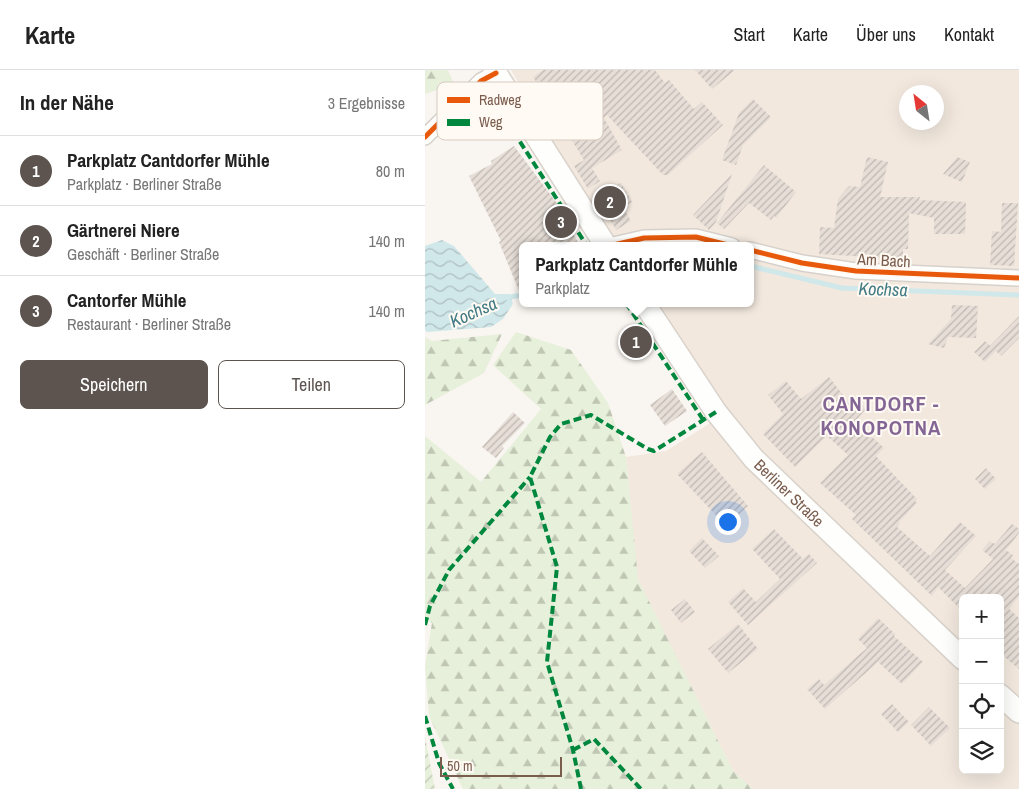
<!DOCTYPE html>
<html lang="de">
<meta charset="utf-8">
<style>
:root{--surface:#fff;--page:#f2f2f2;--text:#222;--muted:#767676;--line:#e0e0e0;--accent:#5d544f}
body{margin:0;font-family:"Archivo Narrow",sans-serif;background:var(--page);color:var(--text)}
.controls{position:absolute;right:15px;bottom:15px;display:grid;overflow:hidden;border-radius:8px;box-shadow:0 5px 20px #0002}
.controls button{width:45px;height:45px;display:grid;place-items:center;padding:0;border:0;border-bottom:1px solid var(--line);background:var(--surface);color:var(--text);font:25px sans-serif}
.compass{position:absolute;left:474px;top:15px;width:45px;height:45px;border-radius:50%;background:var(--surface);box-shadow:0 5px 20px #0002;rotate:330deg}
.scale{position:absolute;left:15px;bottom:12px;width:122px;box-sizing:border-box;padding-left:5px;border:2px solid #7a5c4d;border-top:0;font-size:14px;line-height:18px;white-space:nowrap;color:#7a5c4d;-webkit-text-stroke:4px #fffaf3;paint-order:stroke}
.you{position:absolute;left:302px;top:451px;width:18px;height:18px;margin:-12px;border:4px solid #fff;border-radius:50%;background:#1a73e8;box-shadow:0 0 0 8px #1a73e833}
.badge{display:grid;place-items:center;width:32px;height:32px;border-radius:50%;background:var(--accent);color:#fff;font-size:16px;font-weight:700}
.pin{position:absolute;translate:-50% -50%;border:2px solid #fff;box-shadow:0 1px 5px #0006}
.popup{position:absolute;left:94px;top:172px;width:235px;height:65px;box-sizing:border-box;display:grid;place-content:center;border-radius:8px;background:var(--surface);filter:drop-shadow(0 1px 4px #0005);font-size:16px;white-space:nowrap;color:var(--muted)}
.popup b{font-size:19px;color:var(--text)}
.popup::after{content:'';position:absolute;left:50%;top:100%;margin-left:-10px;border:10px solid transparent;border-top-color:var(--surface)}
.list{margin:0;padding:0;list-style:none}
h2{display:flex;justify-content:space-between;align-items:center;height:65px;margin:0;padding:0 20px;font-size:21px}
h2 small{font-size:16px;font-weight:400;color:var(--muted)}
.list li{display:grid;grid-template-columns:32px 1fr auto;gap:15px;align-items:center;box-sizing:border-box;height:70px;padding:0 20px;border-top:1px solid var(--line)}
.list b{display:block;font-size:19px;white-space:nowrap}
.list p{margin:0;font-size:16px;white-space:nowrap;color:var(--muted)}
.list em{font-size:16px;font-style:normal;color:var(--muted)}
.actions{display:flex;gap:10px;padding:15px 20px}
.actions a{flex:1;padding:11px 0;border:1px solid var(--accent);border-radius:8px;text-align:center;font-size:18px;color:var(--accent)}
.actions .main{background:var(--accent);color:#fff}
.icon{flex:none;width:28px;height:28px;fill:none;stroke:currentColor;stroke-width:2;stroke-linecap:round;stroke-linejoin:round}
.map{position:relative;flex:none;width:594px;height:719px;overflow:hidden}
header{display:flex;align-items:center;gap:30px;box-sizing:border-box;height:70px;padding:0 25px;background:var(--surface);border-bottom:1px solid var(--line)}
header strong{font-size:24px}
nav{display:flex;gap:28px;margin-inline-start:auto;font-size:18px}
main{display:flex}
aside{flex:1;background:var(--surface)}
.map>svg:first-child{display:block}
.residential{fill:#f2e8de;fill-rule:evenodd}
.forest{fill:url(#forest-firs)}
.garden{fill:url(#garden-furrows)}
.water{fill:url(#water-waves)}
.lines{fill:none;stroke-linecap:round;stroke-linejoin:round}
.stream{stroke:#d0e8ea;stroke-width:5}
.building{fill:url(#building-hatch)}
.minor-casing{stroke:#d7d1cb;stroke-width:18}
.secondary-casing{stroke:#d9d2cb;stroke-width:24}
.minor{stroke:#fefefd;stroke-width:15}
.secondary{stroke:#fefefd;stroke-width:21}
.quiet{stroke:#00873e;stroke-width:4;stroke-dasharray:8 4;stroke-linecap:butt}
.cycleway-casing{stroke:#fffaf3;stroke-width:8}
.cycleway{stroke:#e8590c;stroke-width:5}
.labels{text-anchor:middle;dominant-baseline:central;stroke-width:4;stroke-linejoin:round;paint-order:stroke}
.street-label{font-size:16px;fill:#7a5c4d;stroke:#fffaf3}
.water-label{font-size:18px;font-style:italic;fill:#437c86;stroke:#fffaf3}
.district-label{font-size:21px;font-weight:bold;letter-spacing:1px;fill:#846695;stroke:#fffaf3}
.key{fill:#fffaf3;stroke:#d7cbc1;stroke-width:1}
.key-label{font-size:14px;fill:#7a5c4d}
</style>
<header>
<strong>Karte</strong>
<nav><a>Start</a><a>Karte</a><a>Über uns</a><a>Kontakt</a></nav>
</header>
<main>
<aside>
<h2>In der Nähe<small>3 Ergebnisse</small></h2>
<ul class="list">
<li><span class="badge">1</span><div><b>Parkplatz Cantdorfer Mühle</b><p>Parkplatz · Berliner Straße</p></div><em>80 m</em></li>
<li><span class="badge">2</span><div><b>Gärtnerei Niere</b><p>Geschäft · Berliner Straße</p></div><em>140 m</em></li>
<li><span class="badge">3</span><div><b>Cantorfer Mühle</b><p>Restaurant · Berliner Straße</p></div><em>140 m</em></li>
</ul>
<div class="actions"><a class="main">Speichern</a><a>Teilen</a></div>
</aside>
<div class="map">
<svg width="594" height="719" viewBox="0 0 594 719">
<defs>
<pattern id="forest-firs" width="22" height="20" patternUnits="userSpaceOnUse" patternTransform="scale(1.25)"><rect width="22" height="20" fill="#e7f0db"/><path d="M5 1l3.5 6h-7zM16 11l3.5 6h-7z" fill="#c0c6b4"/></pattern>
<pattern id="garden-furrows" width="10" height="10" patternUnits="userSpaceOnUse" patternTransform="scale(1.25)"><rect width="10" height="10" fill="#e7f0db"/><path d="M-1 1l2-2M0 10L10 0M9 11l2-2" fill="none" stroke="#c0c6b4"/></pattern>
<pattern id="water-waves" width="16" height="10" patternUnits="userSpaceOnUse" patternTransform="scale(1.25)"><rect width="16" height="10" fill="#d0e8ea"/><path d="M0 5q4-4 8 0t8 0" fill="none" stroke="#aebfc0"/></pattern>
<pattern id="building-hatch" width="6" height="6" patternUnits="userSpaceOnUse" patternTransform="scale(1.25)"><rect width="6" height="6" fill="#e6ded7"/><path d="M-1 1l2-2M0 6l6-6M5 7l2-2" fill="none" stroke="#bfb7b1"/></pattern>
</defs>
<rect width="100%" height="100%" fill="#f9f5f0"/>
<!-- residential -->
<path class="residential" d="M86,0H594V719H327L308,701L212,509L201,387L241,381L301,343L227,233H325V176H189ZM482,22H512V52H482ZM538,528H575V700H538Z"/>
<!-- forest -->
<path class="forest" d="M0,0H23L29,14L0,24Z
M91,262L146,280L183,333L201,387L213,509L308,701L328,719H38L4,646L0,596L7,553L0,547V366L56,412L116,339L68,295Z
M77,264L59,303L0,335V267L7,271Z"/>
<!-- garden -->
<path class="garden" d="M0,667L10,719H0Z"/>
<!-- water -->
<path class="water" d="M17,170L29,176L70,224H85L88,234L78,249L66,257L2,262L0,260V176Z"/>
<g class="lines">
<!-- stream -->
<path class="stream" d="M325,196L417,218L594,225
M80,228L97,225"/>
</g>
<!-- building -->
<path class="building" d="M118,0H230L240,13L244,10L269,39L277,32L298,55L243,105H238L182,45L179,48L197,80L167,98L175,111L163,119L149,96L159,90L108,7Z
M270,0H310L287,19Z
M328,29L346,47L318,75L311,95L297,90L314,43Z
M89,76L131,132L155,176H97V228L74,172L76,171L44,106L67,94L66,91Z
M442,87L463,92L455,127H495L494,130L541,132L540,164H509V148L484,143L483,179H478V189L394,184L395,157L409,158L413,129L424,116L435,117Z
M532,87L545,92L537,112L518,104Z
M339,95L371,122L351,148L349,146L346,150L324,133L299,159L292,153Z
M307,104L291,152L284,160L268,145Z
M196,113L207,132L198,137L206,151L191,160L172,126Z
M577,133H593L589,196L565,195L567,161L576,162Z
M527,235L553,236L551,268L523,267L519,278L503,274L526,249Z
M594,246V268L576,286L571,281L560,292L549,282L560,271L568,278L565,276Z
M404,307L425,334L430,328L441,339L430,351L459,378L451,386L492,429L490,431L492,433L474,452L475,453L472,457L505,486L535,452L551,466L520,500L540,518L568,489L557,480L565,471L570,474L587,454L594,459V463L581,480L588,485L586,488L594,494V526L584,539L594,548V599L575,583V528H538V542L513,517L507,526L427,449L431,445L395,413L423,385L402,366L370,397L338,364L358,344L343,325L361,311L376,329Z
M247,319L262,341L240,356L225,335Z
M88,342L100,353L77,376L79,378L71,388L57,377Z
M277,382L323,436L301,456L252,404Z
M561,398L571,409L560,419L550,409Z
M349,459L378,489L384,484L392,493L323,555L303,532L318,518L331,532L355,509L327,479Z
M277,468L294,486L280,498L264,481Z
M260,529L270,542L256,553L246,540Z
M453,548L470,564L469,566L498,592L477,614L453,592L400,639L382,619L394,609L399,615L442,578L433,569Z
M313,554L333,579L303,603L283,579Z
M467,634L484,652L473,662L456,644Z
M504,637L525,658L506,676L486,655Z"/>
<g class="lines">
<!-- minor casing -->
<g class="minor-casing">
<path id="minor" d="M0,67L56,11L71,3
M184,176L219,168L271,167L307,176
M325,180L377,193L431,201L594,208"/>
</g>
<!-- secondary casing -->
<g class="secondary-casing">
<g id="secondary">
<path d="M69,0L181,176"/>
<path id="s1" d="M219,233L291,342L329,389L538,589"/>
<path d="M575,625L594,642"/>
</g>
</g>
<!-- minor -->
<use href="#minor" class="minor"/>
<!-- secondary -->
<use href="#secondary" class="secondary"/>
<!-- quiet -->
<path class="quiet" d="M56,11L162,176
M201,233L279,351
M0,555L5,536L24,500L105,407
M0,646L14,693L28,719
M148,680L169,669L216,719
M156,719L148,680L122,592L132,497L105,407L125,367L136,354L166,345L223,379L229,381L291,342"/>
<!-- cycleway casing -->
<g class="cycleway-casing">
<path id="cycleway" d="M0,67L56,11L71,3
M184,176L219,168L271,167L307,176
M325,180L377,193L431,201L594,208"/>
</g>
<!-- cycleway -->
<use href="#cycleway" class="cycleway"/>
</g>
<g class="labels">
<!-- street labels -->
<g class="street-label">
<text transform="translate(459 190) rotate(3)">Am Bach</text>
<text stroke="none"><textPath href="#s1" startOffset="240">Berliner Straße</textPath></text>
</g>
<!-- water labels -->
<g class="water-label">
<text transform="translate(458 219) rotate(2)">Kochsa</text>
<text transform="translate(48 242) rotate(-24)">Kochsa</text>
</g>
<!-- district labels -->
<g class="district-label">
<text x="456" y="333">CANTDORF -<tspan x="456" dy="24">KONOPOTNA</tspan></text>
</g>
</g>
<!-- legend -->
<rect x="12" y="12" width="166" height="58" rx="8" class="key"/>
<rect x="22" y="27" width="23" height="6" fill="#e8590c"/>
<rect x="22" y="49" width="23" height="7" fill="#00873e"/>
<g class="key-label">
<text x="54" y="35">Radweg</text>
<text x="54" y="57">Weg</text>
</g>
</svg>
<div class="controls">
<button>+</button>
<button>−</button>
<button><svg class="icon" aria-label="locate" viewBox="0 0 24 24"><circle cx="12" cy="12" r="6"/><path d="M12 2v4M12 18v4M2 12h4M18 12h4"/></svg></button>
<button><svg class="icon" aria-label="layers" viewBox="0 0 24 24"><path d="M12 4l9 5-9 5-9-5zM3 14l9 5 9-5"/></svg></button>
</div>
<svg class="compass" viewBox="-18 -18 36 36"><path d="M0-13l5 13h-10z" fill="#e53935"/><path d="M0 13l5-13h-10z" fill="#767676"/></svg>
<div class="scale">50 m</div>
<div class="you"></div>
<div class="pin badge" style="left:211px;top:272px">1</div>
<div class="popup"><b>Parkplatz Cantdorfer Mühle</b>Parkplatz</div>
<div class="pin badge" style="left:185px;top:132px">2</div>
<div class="pin badge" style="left:136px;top:152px">3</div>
</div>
</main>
